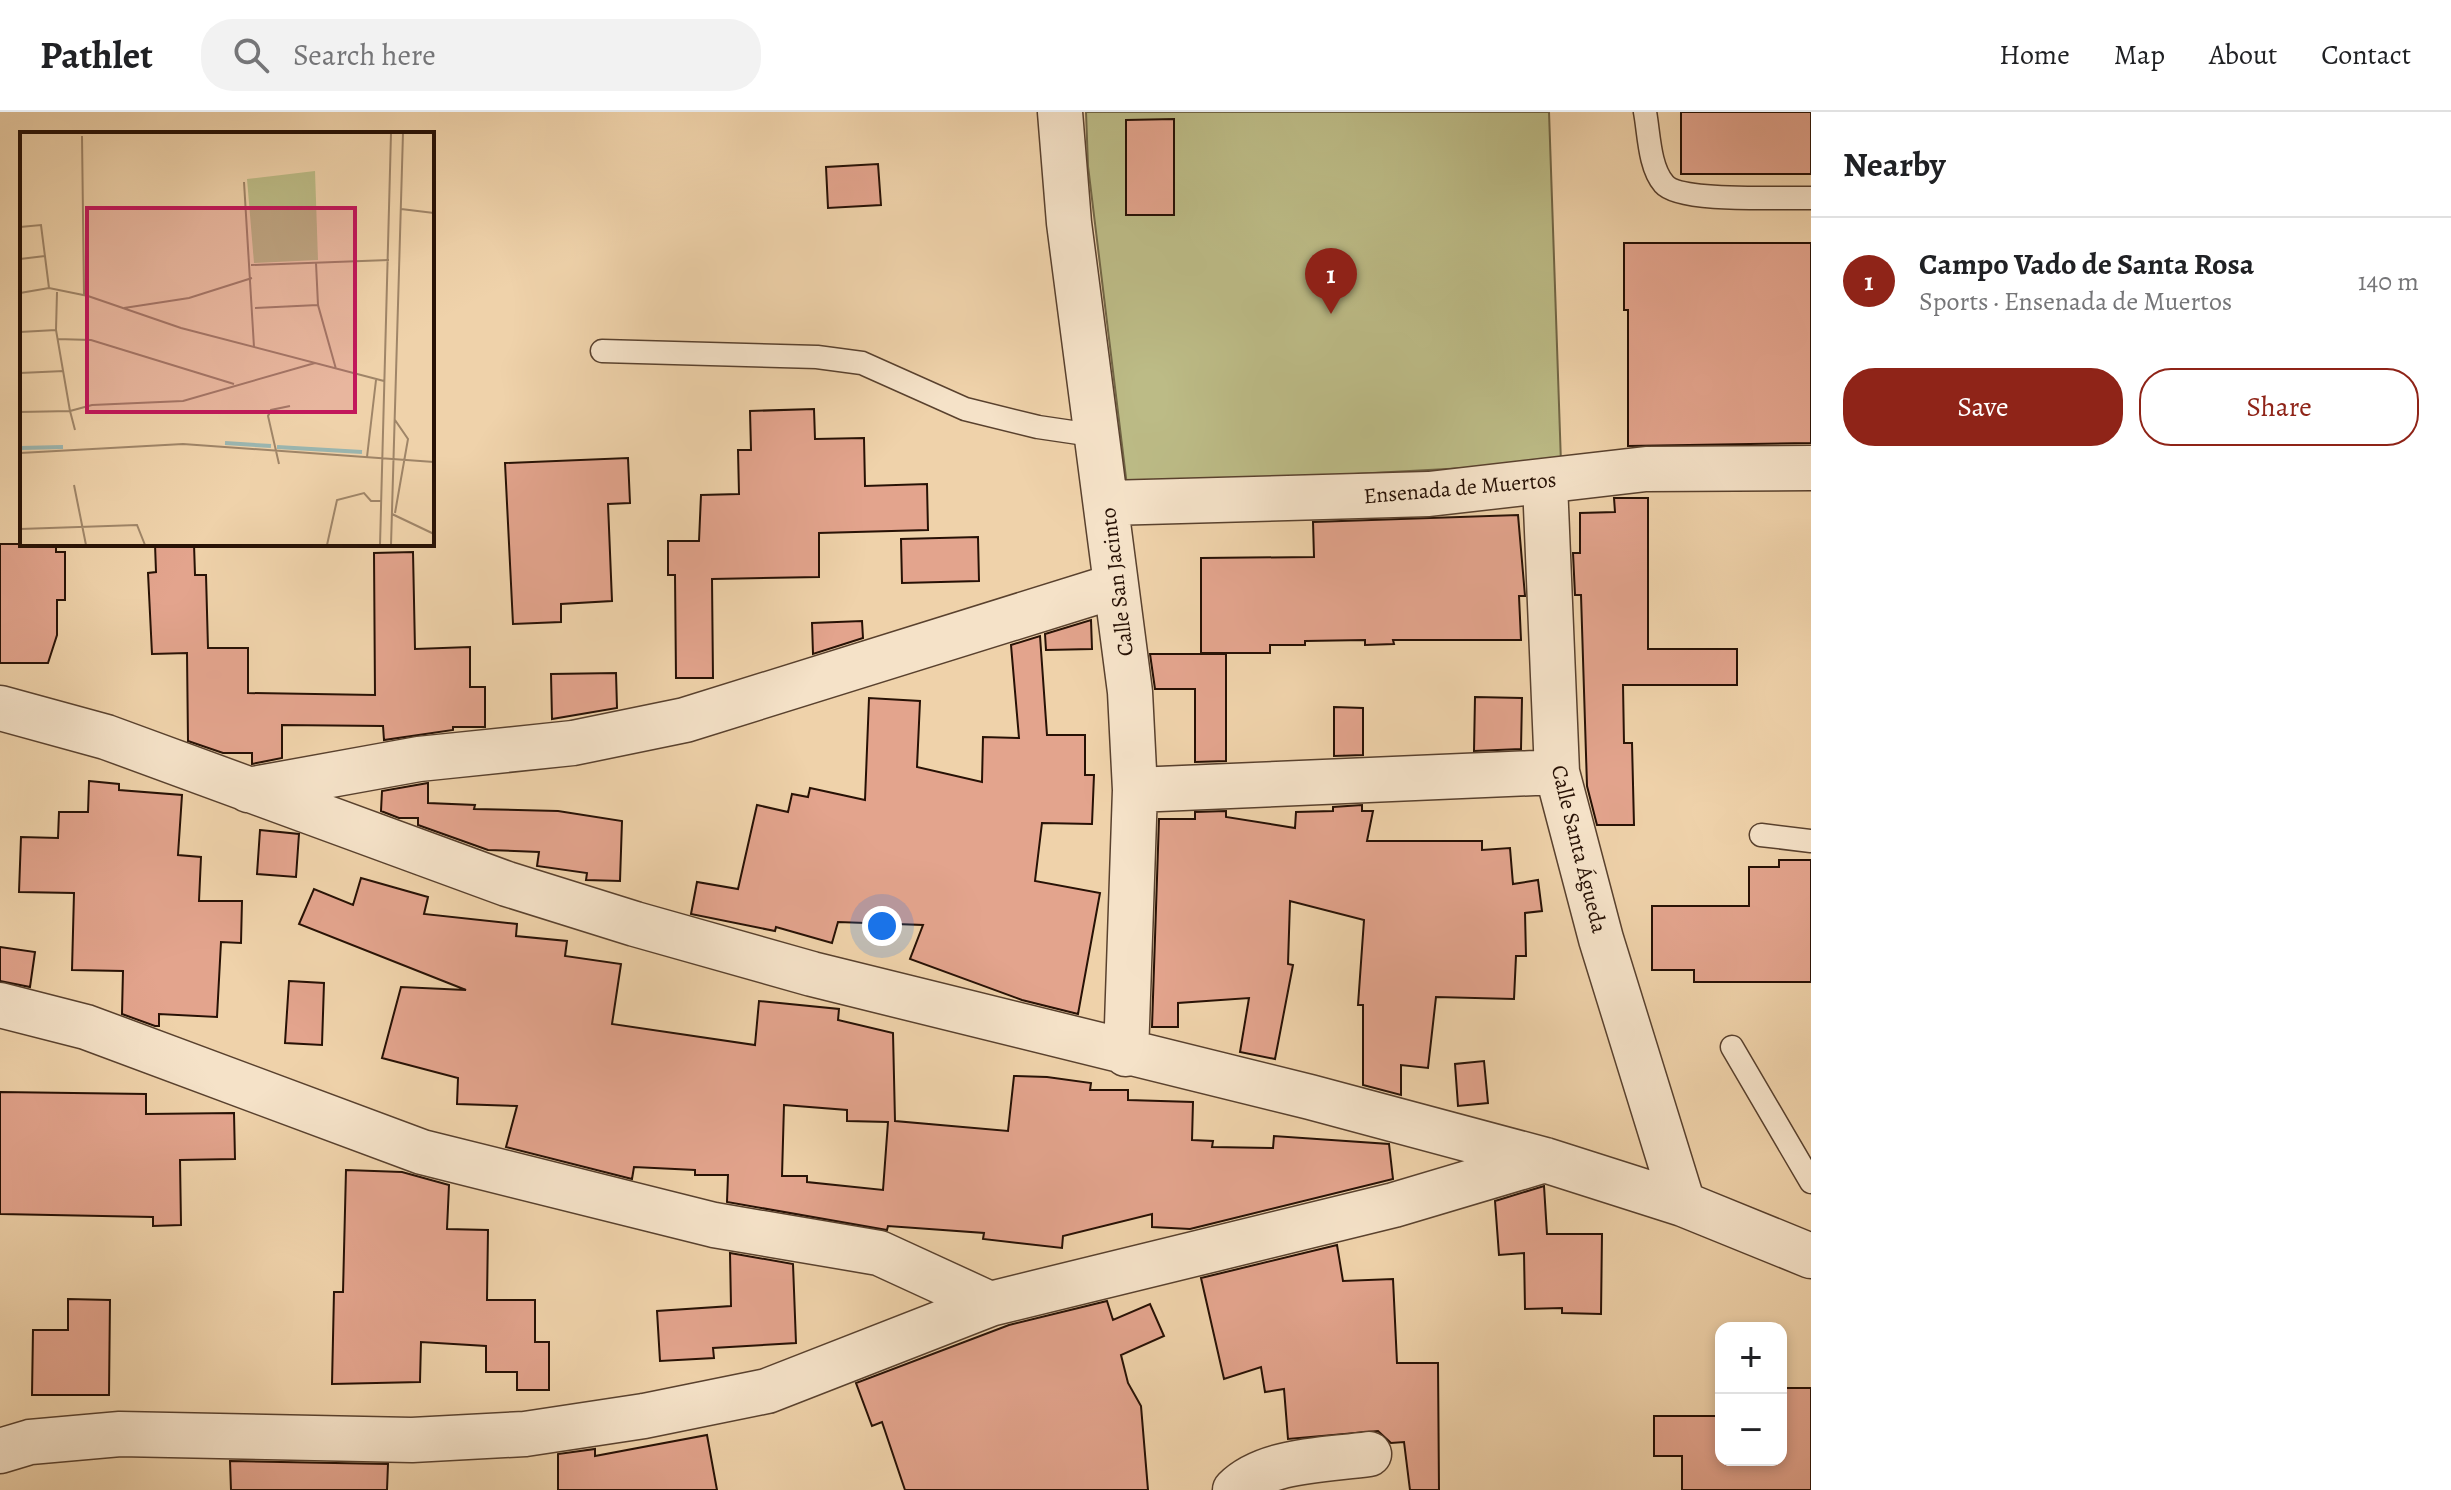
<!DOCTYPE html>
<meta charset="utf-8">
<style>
:root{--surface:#fff;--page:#f2f2f2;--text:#202124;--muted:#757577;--line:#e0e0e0;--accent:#8f2418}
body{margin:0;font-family:Alegreya,serif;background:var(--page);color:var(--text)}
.controls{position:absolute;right:24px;bottom:24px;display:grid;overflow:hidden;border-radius:16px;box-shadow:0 4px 12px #0003}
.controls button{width:72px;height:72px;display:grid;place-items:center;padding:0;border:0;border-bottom:2px solid var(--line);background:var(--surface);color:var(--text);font:40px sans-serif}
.you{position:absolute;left:882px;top:814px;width:28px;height:28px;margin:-20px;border:6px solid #fff;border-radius:50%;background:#1a73e8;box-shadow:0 0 0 12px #1a73e833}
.badge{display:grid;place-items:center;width:52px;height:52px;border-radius:50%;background:var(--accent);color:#fff;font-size:26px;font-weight:700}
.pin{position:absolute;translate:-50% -66px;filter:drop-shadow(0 2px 4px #0008)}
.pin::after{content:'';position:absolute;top:42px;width:28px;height:24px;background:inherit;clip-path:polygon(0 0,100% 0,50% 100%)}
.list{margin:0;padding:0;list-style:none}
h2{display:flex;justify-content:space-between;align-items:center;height:104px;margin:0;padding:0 32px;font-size:34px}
h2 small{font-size:26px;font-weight:400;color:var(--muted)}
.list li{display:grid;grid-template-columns:52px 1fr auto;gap:24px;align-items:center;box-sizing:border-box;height:128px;padding:0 32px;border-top:2px solid var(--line)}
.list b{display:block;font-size:30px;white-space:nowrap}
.list p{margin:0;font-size:26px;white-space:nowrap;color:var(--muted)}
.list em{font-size:26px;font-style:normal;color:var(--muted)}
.actions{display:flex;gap:16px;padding:24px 32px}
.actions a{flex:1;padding:18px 0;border:2px solid var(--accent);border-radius:32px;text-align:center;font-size:28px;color:var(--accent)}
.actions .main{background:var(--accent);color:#fff}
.icon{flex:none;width:44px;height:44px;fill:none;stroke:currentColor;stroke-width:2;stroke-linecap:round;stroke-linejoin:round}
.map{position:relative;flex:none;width:1811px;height:1378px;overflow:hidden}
header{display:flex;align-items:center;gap:48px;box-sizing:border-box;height:112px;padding:0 40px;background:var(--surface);border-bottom:2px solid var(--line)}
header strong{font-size:38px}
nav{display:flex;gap:44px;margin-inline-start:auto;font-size:28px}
.search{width:560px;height:72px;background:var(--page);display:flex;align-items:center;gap:20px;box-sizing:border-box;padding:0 28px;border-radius:32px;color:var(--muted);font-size:30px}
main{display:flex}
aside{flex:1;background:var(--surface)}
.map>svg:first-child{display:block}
.green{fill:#bcbb86;stroke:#726646;stroke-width:2}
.building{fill:#e3a48d;stroke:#271105;stroke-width:2;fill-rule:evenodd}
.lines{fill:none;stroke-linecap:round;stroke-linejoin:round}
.service-casing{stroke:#59412e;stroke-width:25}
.minor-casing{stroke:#59412e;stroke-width:47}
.service{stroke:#f5e2c8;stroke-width:22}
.minor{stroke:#f5e2c8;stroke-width:44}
.labels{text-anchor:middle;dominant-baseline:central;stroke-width:6;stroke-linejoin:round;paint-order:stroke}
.street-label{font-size:22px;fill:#271105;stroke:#f5e2c8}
.inset-river{fill:none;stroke:#9bb6b0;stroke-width:4}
.inset-road{fill:none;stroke:#9f8568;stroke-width:2}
.view{fill:#c2185b;fill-opacity:0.15;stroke:#c2185b;stroke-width:4}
.inset-edge{fill:none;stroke:#271105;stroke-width:4}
</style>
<header>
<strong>Pathlet</strong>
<div class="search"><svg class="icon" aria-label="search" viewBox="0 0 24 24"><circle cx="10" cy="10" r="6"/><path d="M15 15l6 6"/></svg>Search here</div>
<nav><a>Home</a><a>Map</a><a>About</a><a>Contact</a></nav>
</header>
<main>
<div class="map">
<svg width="1811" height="1378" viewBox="0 0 1811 1378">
<rect width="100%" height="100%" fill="#efd2aa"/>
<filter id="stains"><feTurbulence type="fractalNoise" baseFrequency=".0025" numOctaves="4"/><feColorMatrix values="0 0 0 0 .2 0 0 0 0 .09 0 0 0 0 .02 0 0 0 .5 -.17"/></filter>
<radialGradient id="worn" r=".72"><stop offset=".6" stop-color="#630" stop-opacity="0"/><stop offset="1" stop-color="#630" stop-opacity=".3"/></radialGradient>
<!-- green -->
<path class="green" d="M1086,0H1549L1561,351L1127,374L1088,54Z"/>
<!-- building -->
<path class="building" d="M1681,0H1811V62H1681Z
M1174,7V103H1126V8Z
M878,52L881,93L828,96L826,55Z
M1624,131H1811V331L1628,334V198H1624Z
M814,297L815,327L864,326L865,374L927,372L928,418L819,421V465L712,467L713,566H676L675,463H668V429H699L701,383L739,382L738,338H751L750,299Z
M628,346L630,391L608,392L612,489L561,492V510L513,512L505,351Z
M1614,386H1648V537H1737V573H1623L1624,631H1632L1634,713H1597L1587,674L1581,483H1575L1573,441H1580V401L1615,400Z
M1518,403L1525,484H1519L1521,528H1393L1394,532L1365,533V528L1305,529V533H1270V541H1201V446L1314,445L1313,410Z
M978,425L979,469L902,471L901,427Z
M0,432H56V440H65V488H57V523L48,551H0Z
M155,432H194L195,463H206L208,536H248V581L375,583L374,441L413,440L415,537L470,535V575H485V615H453V618L384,628L383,614L282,613V646L252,652V641H223L188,629L187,541L152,542L148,461L156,460Z
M1091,508L1092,537L1046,538L1045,522Z
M862,509L863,526L813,542L812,511Z
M1040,524L1047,623H1085V663H1094L1092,712L1042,711L1035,769L1100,781L1078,902L1022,888L910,847L923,813L838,810L832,831L776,815L775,819L691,802L697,770L738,777L757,693L788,700L792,682L808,685L810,676L865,688L869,586L920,589L917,655L982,670L983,625L1019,626L1011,533Z
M1150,542H1226V649L1195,650V577H1155Z
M616,561L617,596L552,607L551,562Z
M1475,585L1522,586L1521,637L1474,639Z
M1334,595L1363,596V643L1334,644Z
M89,669L119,672V678L182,683L178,743L201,745L199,789H242L241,831L221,830L217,905L159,902V914H155L122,902L123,859L72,858L74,781L19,780L21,725L58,726L59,700H88Z
M428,671V691L475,693L474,697L558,699L622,709L620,769L586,768L587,761L537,754L539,740L488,738L418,713V706H399L381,699L382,679Z
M1362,693V699H1373L1367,729H1482V738L1510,736L1513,772L1538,768L1542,799L1525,801L1526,844H1516L1514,887L1436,885L1428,956L1401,953V983L1363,973V893H1358L1364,808L1290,789L1288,852L1293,853L1275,947L1240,940L1249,886L1178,891V915H1152L1159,707H1195V700L1226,699V705L1295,716L1296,700L1333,699V695Z
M260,718L299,722L296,765L257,762Z
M1779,748H1811V870H1694V858H1652V794H1749V755H1779Z
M361,766L428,785L424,802L517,812L516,824L567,829L565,844L621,852L612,912L755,933L759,889L839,897L838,908L893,921L895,1009L1008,1019L1014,964L1047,965L1091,971L1090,978H1128V988L1193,990L1192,1028L1213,1029L1212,1035L1273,1036L1274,1024L1389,1032L1393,1067L1190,1117L1152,1115V1102L1063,1124L1062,1136L983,1127L984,1121L888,1114L887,1118L727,1090L728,1063H695V1058L634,1055L632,1067L506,1035L517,994L457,992L458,966L382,946L401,875L466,878L299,812L314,777L353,793ZM784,993L847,998V1009L888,1010L883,1078L807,1070V1064H782Z
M0,835L35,840L30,875L0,869Z
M289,869L324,871L322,933L285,931Z
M1484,949L1488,991L1458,994L1455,952Z
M0,980L146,982V1002L234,1001L235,1047L180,1048L181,1113L153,1114V1105L0,1102Z
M346,1058L402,1060L449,1073L447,1117L488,1118L487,1188H535V1230H549V1278H517V1260H486V1234L421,1230L420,1270L332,1272L334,1180H343Z
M1544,1074L1547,1122H1602L1601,1202L1562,1201V1196L1525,1197L1524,1141L1499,1143L1495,1089Z
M1337,1133L1343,1169L1393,1167L1397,1251H1438L1439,1378H1410L1404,1330L1391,1331L1378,1319L1288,1327L1284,1277L1265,1280L1261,1255L1224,1267L1201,1166Z
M730,1141L793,1152L796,1231L713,1236L714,1246L660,1249L657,1199L731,1194Z
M68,1187L110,1188L109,1283H32L33,1218H68Z
M1107,1189L1113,1208L1150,1192L1164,1224L1121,1243L1128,1271L1141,1294L1148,1378H905L882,1310L872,1314L856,1271L1009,1213Z
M1781,1276H1811V1378H1682V1344H1654V1304H1721V1348H1781Z
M707,1323L717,1378H558V1342L595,1337V1344Z
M230,1349L388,1352L387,1378H231Z"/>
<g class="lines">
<!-- service casing -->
<g class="service-casing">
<path id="service" d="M1645,0C1649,21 1649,55 1664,72C1680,91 1783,85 1811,86
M602,239L817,245L862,251L965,297L1038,315L1099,324
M1761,723L1811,729
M1732,935L1811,1070"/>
</g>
<!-- minor casing -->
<g class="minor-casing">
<path id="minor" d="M1060,0L1069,111L1130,580L1135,678L1126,942
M1545,371L1557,660L1601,827L1683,1092
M1108,391L1429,382L1646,357L1811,356
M0,596L106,625L507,772L635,812L812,862L1310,985L1545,1048L1683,1092L1811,1144
M248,678L419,647L573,631L685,608L1115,474
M1135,678L1557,660
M0,893L86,915L422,1040L714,1113L879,1141L990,1192
M0,1339L30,1330L120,1322L412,1328L525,1322L644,1304L767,1279L990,1192L1394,1093L1545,1048
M1235,1378C1266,1347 1328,1348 1369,1342"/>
</g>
<!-- service -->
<use href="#service" class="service"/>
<!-- minor -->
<use href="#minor" class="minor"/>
</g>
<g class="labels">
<!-- street labels -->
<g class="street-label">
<text transform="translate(1460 376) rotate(-5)">Ensenada de Muertos</text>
<text transform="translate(1117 470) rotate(-97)">Calle San Jacinto</text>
<text transform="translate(1579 737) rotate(76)">Calle Santa Águeda</text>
</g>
</g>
<!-- overview -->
<g transform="translate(20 20)">
<rect width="414" height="414" fill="#efd2aa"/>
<path d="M295,39L298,128L234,131L227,47Z" fill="#bcbb86"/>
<path class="inset-river" d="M205,311L251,314M257,315L342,320M0,316L43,315"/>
<path class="inset-road" d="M62,4L64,163M224,50L234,215M381,77L414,81M0,95L21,93L29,156M0,127L25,124M296,131L298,173L316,237M231,133L369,128M0,161L29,156L68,164L161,196L364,249M104,176L169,166L232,146M235,176L298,173M0,200L36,198M37,207L71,208L214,252M0,241L44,239M0,280L50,279L36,198L37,160M375,288L388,307L375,381M55,298L50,279L72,273L163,269L295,231M0,321L163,312L414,330M347,325L356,248M259,332L248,284L251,278L270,274M54,353L66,413M372,382L414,402M0,397L117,393L125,413M307,413L317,368L344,361L351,369H362M360,413L371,1M371,413L383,1"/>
<path class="view" d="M67,76H335V280H67Z"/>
<rect width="414" height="414" class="inset-edge"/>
</g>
<rect width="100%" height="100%" filter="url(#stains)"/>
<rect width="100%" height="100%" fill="url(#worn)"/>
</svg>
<div class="controls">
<button>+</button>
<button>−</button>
</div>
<div class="you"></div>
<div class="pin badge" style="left:1331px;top:202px">1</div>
</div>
<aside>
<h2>Nearby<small></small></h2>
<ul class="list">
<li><span class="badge">1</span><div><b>Campo Vado de Santa Rosa</b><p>Sports · Ensenada de Muertos</p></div><em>140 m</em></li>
</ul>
<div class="actions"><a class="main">Save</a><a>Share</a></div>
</aside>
</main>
